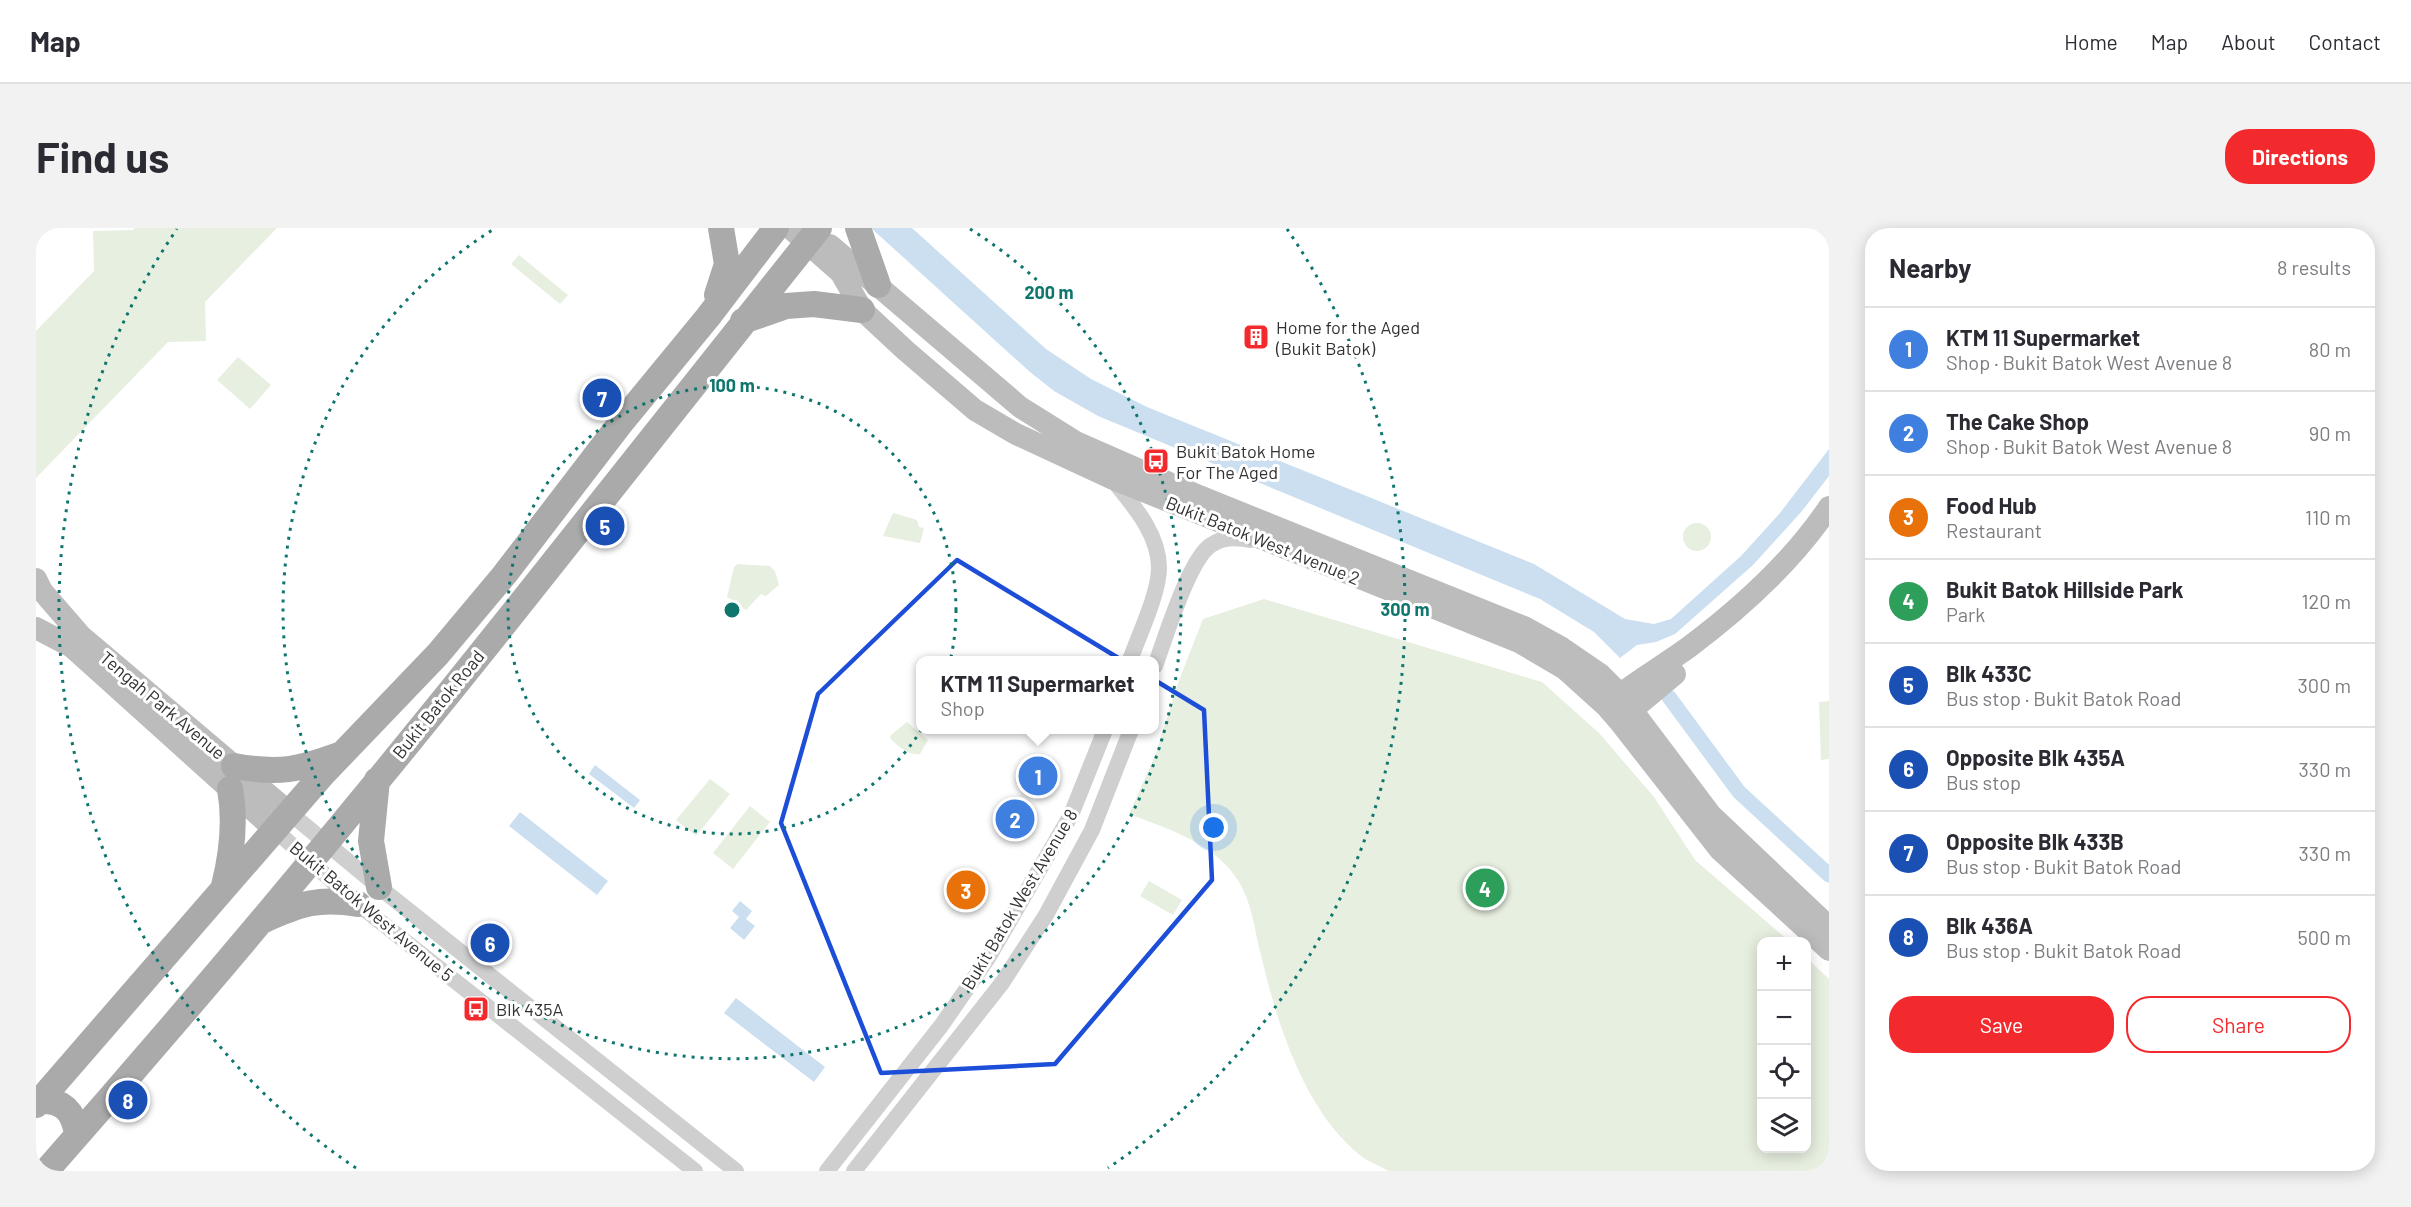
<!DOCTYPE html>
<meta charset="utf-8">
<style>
:root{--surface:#fff;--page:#f2f2f3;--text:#2b2b33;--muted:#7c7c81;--line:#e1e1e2;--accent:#f32a2d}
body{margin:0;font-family:Barlow,sans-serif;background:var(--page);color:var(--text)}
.controls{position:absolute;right:18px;bottom:18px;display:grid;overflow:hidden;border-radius:12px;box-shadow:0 3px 15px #0003}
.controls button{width:54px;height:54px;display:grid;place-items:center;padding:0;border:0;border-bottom:2px solid var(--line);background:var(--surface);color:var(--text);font:30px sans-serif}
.you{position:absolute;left:1178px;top:600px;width:21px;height:21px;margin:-15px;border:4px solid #fff;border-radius:50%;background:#1a73e8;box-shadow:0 0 0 9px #1a73e833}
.badge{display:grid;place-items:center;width:39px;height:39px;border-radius:50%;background:var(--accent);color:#fff;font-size:20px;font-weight:700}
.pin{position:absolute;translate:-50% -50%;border:3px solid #fff;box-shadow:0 2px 6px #0006}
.popup{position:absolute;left:880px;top:428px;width:243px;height:78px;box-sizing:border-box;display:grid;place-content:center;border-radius:12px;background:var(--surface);filter:drop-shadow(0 2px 4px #0005);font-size:20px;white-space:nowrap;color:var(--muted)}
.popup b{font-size:22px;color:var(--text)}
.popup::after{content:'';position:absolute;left:50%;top:100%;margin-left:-12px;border:12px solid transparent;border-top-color:var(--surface)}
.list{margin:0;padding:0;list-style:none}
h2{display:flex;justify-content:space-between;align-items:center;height:78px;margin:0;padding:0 24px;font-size:26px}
h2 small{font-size:20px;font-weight:400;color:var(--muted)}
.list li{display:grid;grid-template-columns:39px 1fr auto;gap:18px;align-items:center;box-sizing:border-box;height:84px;padding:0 24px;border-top:2px solid var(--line)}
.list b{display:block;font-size:22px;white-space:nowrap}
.list p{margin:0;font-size:20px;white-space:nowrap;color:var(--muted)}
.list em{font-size:20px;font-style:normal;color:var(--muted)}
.actions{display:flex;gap:12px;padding:18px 24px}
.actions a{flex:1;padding:14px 0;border:2px solid var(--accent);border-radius:24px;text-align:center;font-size:21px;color:var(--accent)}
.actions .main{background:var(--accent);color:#fff}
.icon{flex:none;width:33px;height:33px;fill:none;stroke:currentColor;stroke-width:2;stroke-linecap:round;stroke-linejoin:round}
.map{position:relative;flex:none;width:1793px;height:943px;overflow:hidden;border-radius:24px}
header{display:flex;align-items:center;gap:36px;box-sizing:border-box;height:84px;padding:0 30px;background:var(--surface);border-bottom:2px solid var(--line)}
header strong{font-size:28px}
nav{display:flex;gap:33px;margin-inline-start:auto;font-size:21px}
.intro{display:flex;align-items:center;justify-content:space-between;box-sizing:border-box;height:144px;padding:0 36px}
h1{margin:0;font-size:42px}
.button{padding:15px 27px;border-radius:24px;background:var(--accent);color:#fff;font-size:21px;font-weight:700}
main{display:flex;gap:36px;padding:0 36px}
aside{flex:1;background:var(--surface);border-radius:24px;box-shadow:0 3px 15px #0003}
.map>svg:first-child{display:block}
.green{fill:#e7efe0}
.water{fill:#cbdff0}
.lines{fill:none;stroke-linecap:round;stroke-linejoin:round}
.canal{stroke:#cbdff0;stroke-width:15}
.street{stroke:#cfcfcf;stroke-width:16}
.secondary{stroke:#bcbcbc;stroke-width:22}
.primary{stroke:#aaa;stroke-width:26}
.marked{fill:none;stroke:#1d4ed8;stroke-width:4.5;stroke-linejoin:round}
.ring{fill:none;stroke:#0f766e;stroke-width:3;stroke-dasharray:3 6}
.labels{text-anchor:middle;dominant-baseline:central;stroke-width:6;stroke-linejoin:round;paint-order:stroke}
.poi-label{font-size:18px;fill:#323232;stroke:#fff;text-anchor:start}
.street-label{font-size:18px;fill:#323232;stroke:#fff}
.centre{fill:#0f766e;stroke:#fff;stroke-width:3}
.ring-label{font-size:18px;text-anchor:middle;font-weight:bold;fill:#0f766e;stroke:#fff;stroke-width:6;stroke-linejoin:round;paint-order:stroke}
</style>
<header>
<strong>Map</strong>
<nav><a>Home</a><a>Map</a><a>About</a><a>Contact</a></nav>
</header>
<div class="intro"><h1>Find us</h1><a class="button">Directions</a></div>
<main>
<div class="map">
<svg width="1793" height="943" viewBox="0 0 1793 943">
<rect width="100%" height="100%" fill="#fff"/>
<!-- green -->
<path class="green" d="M99,0H241L169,74L170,113L132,114L0,250V103L58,43L57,3L97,2Z
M483,27L532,67L524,76L475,36Z
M202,129L235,157L214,181L181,152Z
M858,285L881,292L883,299L888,300L884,315L847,308L856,287Z
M1647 309a14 14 0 1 1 28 0a14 14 0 1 1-28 0Z
M702,336L734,338L739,343L743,357L730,368L725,366L710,382L691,369L698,339Z
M1228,371L1506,454L1563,505L1618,569L1659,632L1753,713L1726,714V920H1770L1771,730L1793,751V943H1353C1344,938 1333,934 1325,928C1267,882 1240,792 1224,723C1216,690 1215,663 1189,636C1163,610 1127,599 1093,586L1119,528L1142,455L1167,391Z
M1793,473V531L1785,532L1783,474Z
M871,494L892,512L884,526C873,528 861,518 854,510L855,507Z
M674,551L694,566L660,608L640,592Z
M714,578L734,594L697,641L677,625Z
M1113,653L1146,672L1137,687L1104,668Z"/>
<!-- water -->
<path class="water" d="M835,0H876L1010,121L1055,151L1111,179L1498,336L1589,391L1618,396L1635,391L1705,328L1744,285L1793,221V248L1766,283L1717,337L1639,406L1620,414L1601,417L1584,430L1558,404L1504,371L1062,188L1018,163L994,144Z
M559,537L604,572L598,580L553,546Z
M484,584L572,653L561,667L473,598Z
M704,673L716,683L710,691L719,698L708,712L694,700L703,689L696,683Z
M700,770L789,839L778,854L688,785Z"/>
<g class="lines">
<!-- canal -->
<path class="canal" d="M1633,469L1703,564L1793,647"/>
<!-- street -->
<path class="street" d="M1076,251C1096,276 1123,305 1123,340C1123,365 1103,407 1094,432
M1119,438C1129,411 1153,331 1175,317C1188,308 1200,310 1215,312
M254,585L343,659L700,943
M239,602L322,676L659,943
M791,943L905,798L952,730L1035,587L1069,502
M818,943L966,755L1010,687L1056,602L1095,502"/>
<!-- secondary -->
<path class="secondary" d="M754,0L805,45L826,82L869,122L939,182L980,206L1075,250L1483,414L1529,441L1570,478L1583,493L1684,622L1793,722
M794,17L984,179L1040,214L1163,268L1488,399L1526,420L1564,446L1584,466L1675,587L1793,699
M0,351L6,363L45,408L254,585
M0,400L36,419L239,602
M1573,475C1598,454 1627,438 1653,419C1705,380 1757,333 1793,279
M1584,492L1639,446"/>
<!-- primary -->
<path class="primary" d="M822,0L842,57
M681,67L691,36L685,0
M707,93L750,78L778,76L826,82
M198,538C243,546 262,542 303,527
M341,552L335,613L343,659
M188,658C196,626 200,594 194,561
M228,692C264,676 283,669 322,676
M4,873C28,872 38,884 41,907
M0,877L287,546L402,426L469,346L584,196L672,89L740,0
M10,943C183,747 350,546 512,341C602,227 692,113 783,0"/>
</g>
<!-- marked area -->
<path class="marked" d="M921,332L1168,482L1176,652L1019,836L845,845L745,595L782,466Z"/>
<!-- distance rings -->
<g class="ring">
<circle cx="696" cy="382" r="224"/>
<path d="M934 1A449 449 0 1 1 458 1"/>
<path d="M320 940A673 673 0 0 1 141 1M1251 1A673 673 0 0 1 1072 940"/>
</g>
<!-- icons -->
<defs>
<g id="building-square" transform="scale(1.35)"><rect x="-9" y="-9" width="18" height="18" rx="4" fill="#f32a2d" stroke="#fff"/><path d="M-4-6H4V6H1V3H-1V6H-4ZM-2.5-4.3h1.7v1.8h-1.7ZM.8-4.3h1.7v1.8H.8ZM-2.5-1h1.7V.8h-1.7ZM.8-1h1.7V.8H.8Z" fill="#fff"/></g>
<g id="bus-square" transform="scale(1.35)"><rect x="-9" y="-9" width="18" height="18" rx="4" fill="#f32a2d" stroke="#fff"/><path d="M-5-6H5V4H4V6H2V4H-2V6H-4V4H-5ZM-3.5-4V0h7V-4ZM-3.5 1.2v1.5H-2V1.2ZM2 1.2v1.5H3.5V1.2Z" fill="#fff"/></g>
</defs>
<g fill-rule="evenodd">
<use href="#building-square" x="1220" y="109"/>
<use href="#bus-square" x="1120" y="233"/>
<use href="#bus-square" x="440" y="781"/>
</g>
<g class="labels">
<!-- poi labels -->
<g class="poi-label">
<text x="1240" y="99">Home for the Aged<tspan x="1240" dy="21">(Bukit Batok)</tspan></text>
<text x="1140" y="223">Bukit Batok Home<tspan x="1140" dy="21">For The Aged</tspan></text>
<text x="460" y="781">Blk 435A</text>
</g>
<!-- street labels -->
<g class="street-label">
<text transform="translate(1227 312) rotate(22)">Bukit Batok West Avenue 2</text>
<text transform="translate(402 476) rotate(-51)">Bukit Batok Road</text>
<text transform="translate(127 477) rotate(40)">Tengah Park Avenue</text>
<text transform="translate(983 671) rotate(-59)">Bukit Batok West Avenue 8</text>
<text transform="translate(336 683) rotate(40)">Bukit Batok West Avenue 5</text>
</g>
</g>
<circle cx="696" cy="382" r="9" class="centre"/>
<g class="ring-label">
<text x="1013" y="71">200 m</text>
<text x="696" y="164">100 m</text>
<text x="1369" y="388">300 m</text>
</g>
</svg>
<div class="controls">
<button>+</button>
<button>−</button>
<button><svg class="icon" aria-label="locate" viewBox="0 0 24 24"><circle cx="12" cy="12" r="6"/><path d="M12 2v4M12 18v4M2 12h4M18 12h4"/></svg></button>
<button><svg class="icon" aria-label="layers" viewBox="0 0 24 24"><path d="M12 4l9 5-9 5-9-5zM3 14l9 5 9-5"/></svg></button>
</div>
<div class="you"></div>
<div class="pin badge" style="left:1002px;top:548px;background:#3f7fe0">1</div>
<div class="popup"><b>KTM 11 Supermarket</b>Shop</div>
<div class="pin badge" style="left:979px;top:591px;background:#3f7fe0">2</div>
<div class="pin badge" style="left:930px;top:662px;background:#e8710a">3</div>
<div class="pin badge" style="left:1449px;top:660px;background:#2e9e5b">4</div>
<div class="pin badge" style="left:569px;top:298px;background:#1a4fb4">5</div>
<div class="pin badge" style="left:454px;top:715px;background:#1a4fb4">6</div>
<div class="pin badge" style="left:566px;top:170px;background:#1a4fb4">7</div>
<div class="pin badge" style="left:92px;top:872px;background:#1a4fb4">8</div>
</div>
<aside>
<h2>Nearby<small>8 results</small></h2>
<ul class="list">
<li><span class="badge" style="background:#3f7fe0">1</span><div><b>KTM 11 Supermarket</b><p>Shop · Bukit Batok West Avenue 8</p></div><em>80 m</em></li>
<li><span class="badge" style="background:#3f7fe0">2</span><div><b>The Cake Shop</b><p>Shop · Bukit Batok West Avenue 8</p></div><em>90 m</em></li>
<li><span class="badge" style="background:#e8710a">3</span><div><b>Food Hub</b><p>Restaurant</p></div><em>110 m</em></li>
<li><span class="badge" style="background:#2e9e5b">4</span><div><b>Bukit Batok Hillside Park</b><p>Park</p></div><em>120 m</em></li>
<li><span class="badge" style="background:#1a4fb4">5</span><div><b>Blk 433C</b><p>Bus stop · Bukit Batok Road</p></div><em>300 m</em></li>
<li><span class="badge" style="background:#1a4fb4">6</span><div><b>Opposite Blk 435A</b><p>Bus stop</p></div><em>330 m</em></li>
<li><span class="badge" style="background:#1a4fb4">7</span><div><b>Opposite Blk 433B</b><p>Bus stop · Bukit Batok Road</p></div><em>330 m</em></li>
<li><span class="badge" style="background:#1a4fb4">8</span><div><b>Blk 436A</b><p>Bus stop · Bukit Batok Road</p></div><em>500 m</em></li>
</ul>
<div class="actions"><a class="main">Save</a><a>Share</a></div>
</aside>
</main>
